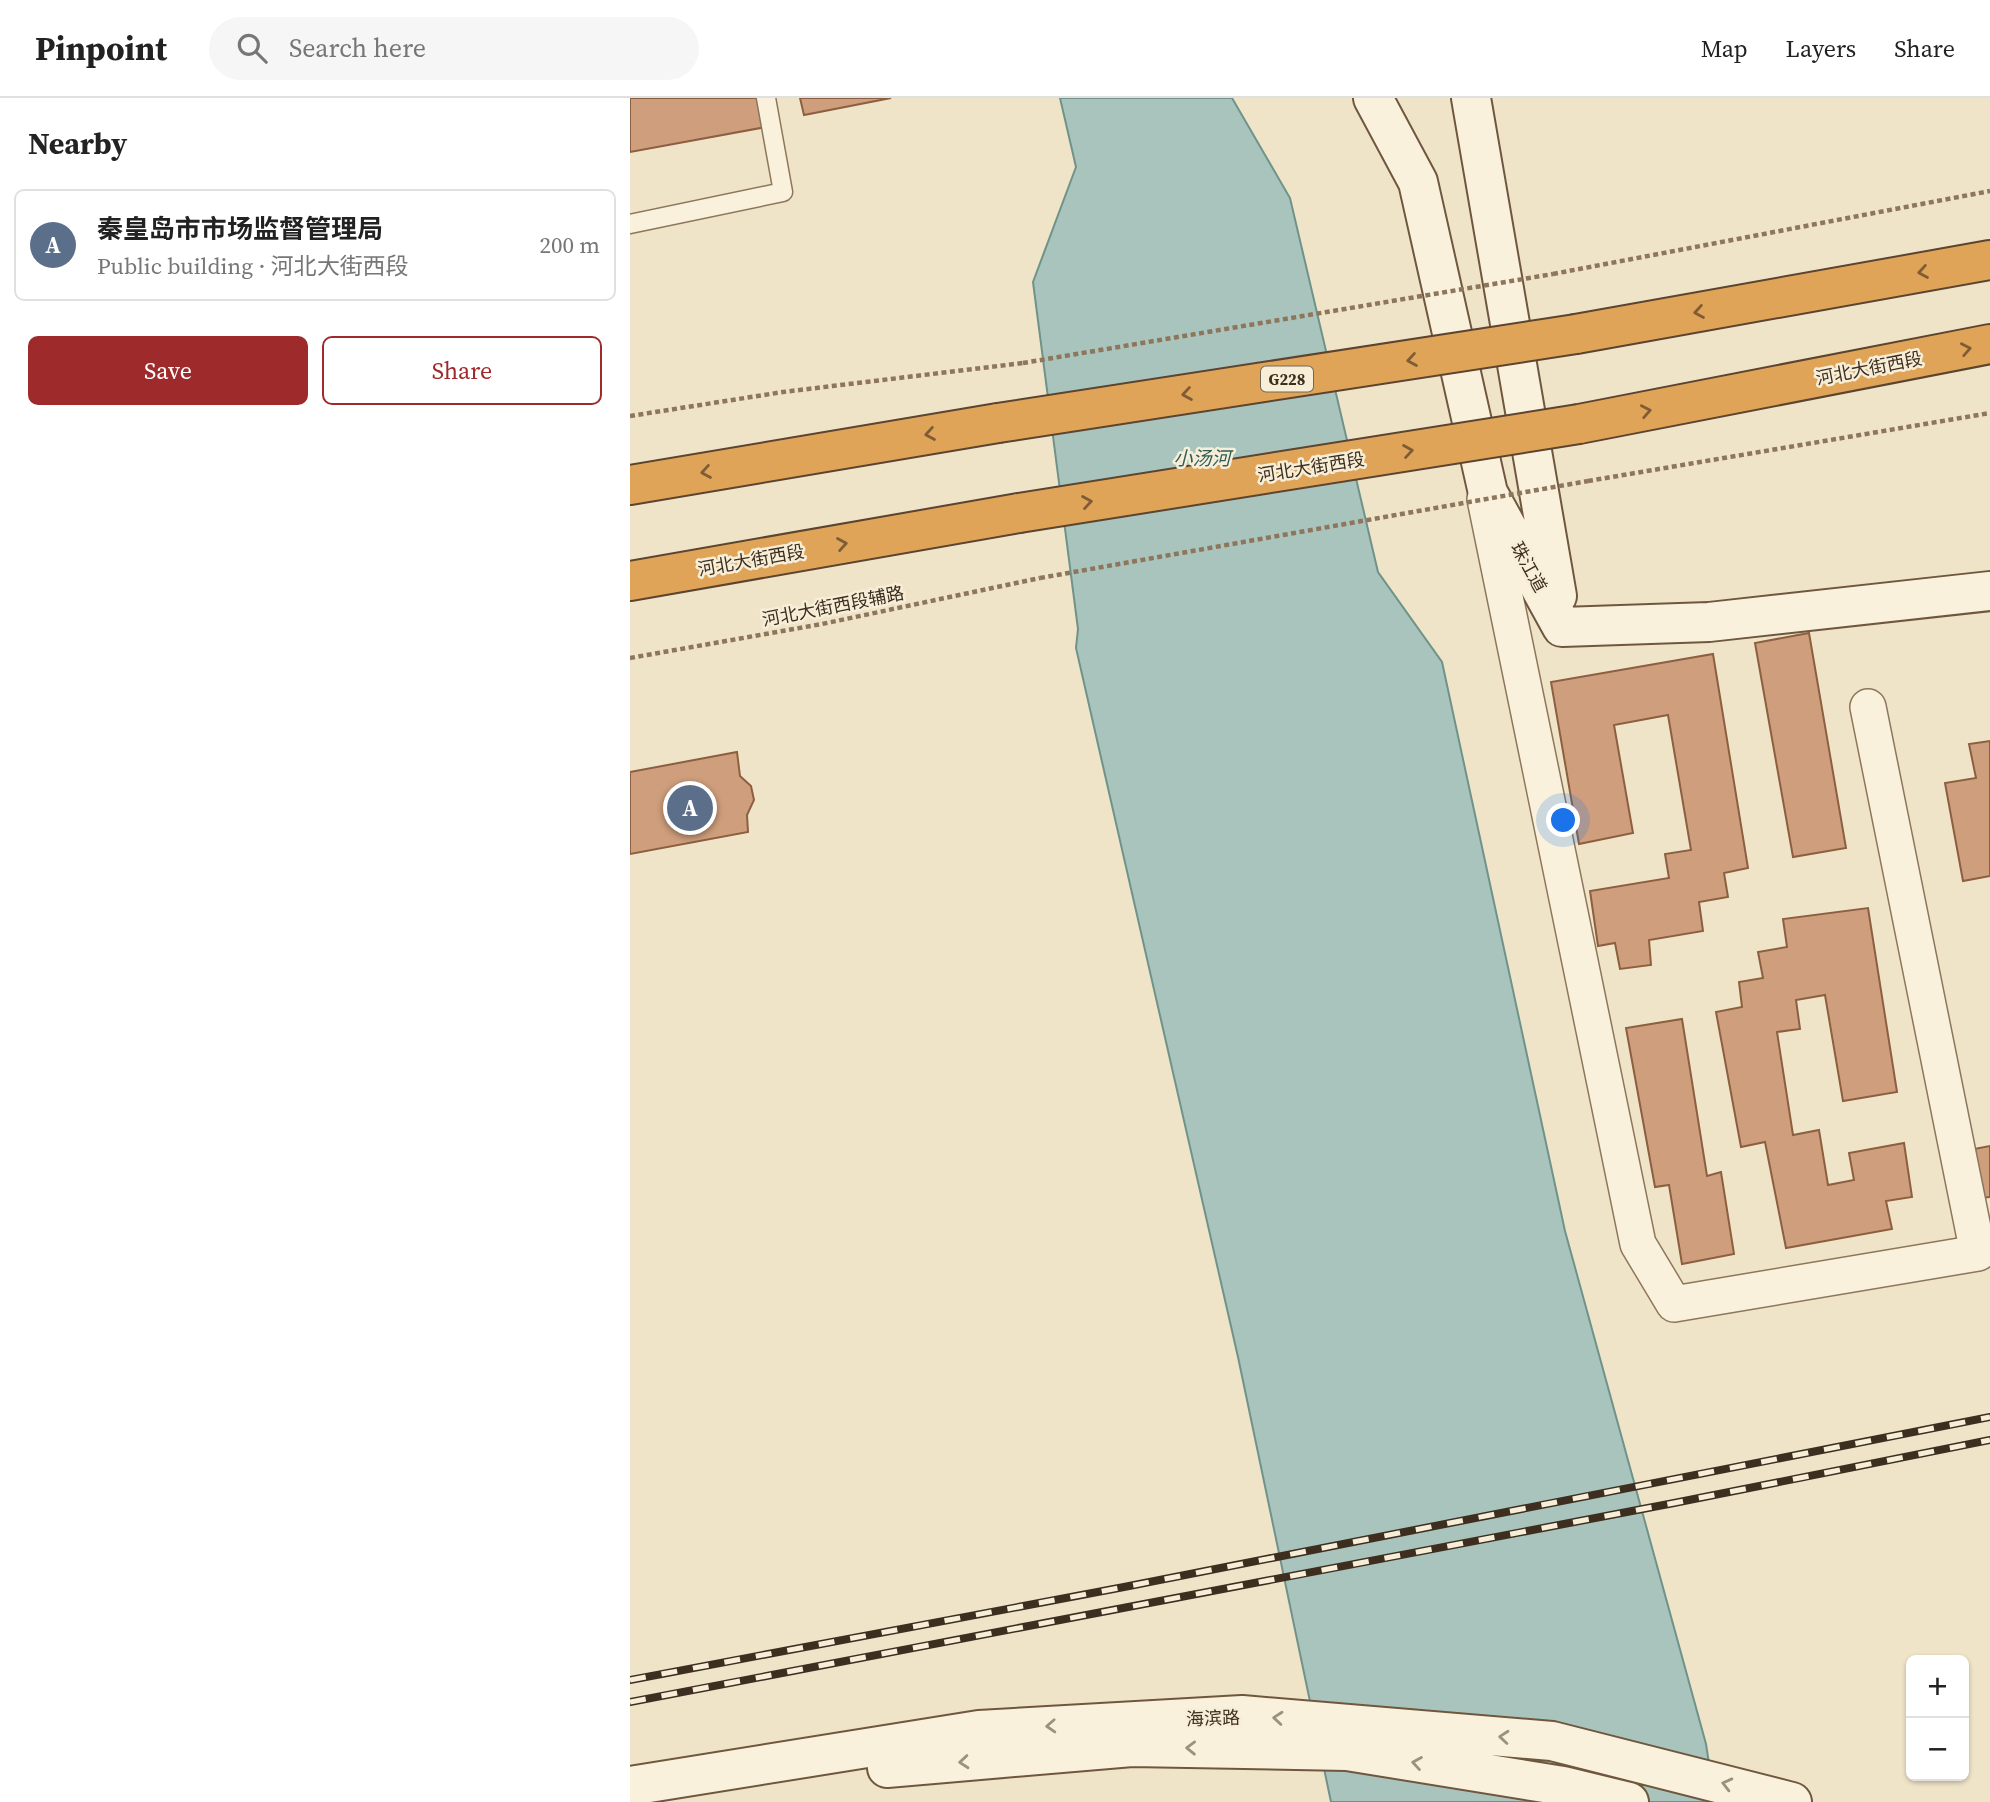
<!DOCTYPE html>
<meta charset="utf-8">
<style>
:root{--surface:#fff;--page:#f6f6f6;--text:#222;--muted:#767676;--line:#e0e0e0;--accent:#9e2a2b}
body{margin:0;font-family:"Source Serif 4","Noto Sans SC",serif;background:var(--page);color:var(--text)}
.controls{position:absolute;right:21px;bottom:21px;display:grid;overflow:hidden;border-radius:10px;box-shadow:0 2px 5px #0004}
.controls button{width:63px;height:63px;display:grid;place-items:center;padding:0;border:0;border-bottom:2px solid var(--line);background:var(--surface);color:var(--text);font:35px sans-serif}
.you{position:absolute;left:934px;top:723px;width:24px;height:24px;margin:-18px;border:5px solid #fff;border-radius:50%;background:#1a73e8;box-shadow:0 0 0 10px #1a73e833}
.badge{display:grid;place-items:center;width:46px;height:46px;border-radius:50%;background:var(--accent);color:#fff;font-size:23px;font-weight:700}
.pin{position:absolute;translate:-50% -50%;border:4px solid #fff;box-shadow:0 2px 7px #0006}
.list{margin:0;padding:0;list-style:none}
h2{display:flex;justify-content:space-between;align-items:center;height:91px;margin:0;padding:0 28px;font-size:30px}
h2 small{font-size:23px;font-weight:400;color:var(--muted)}
.list li{display:grid;grid-template-columns:46px 1fr auto;gap:21px;align-items:center;box-sizing:border-box;height:112px;margin:0 14px 14px;padding:0 14px;border:2px solid var(--line);border-radius:10px}
.list b{display:block;font-size:26px;white-space:nowrap}
.list p{margin:0;font-size:23px;white-space:nowrap;color:var(--muted)}
.list em{font-size:23px;font-style:normal;color:var(--muted)}
.actions{display:flex;gap:14px;padding:21px 28px}
.actions a{flex:1;padding:16px 0;border:2px solid var(--accent);border-radius:10px;text-align:center;font-size:24px;color:var(--accent)}
.actions .main{background:var(--accent);color:#fff}
.icon{flex:none;width:38px;height:38px;fill:none;stroke:currentColor;stroke-width:2;stroke-linecap:round;stroke-linejoin:round}
.map{position:relative;flex:none;width:1360px;height:1704px;overflow:hidden}
header{display:flex;align-items:center;gap:42px;box-sizing:border-box;height:98px;padding:0 35px;background:var(--surface);border-bottom:2px solid var(--line)}
header strong{font-size:33px}
nav{display:flex;gap:38px;margin-inline-start:auto;font-size:24px}
.search{width:490px;height:63px;background:var(--page);display:flex;align-items:center;gap:18px;box-sizing:border-box;padding:0 24px;border-radius:38px;color:var(--muted);font-size:26px}
main{display:flex}
aside{flex:1;background:var(--surface)}
.map>svg:first-child{display:block}
.water{fill:#a9c4bc;stroke:#6f938a;stroke-width:2}
.building{fill:#cf9f7d;stroke:#8d5f41;stroke-width:2}
.lines{fill:none;stroke-linecap:round;stroke-linejoin:round}
.lane-casing{stroke:#8d765c;stroke-width:21}
.street-casing{stroke:#8d765c;stroke-width:38}
.secondary-casing{stroke:#6f573f;stroke-width:42}
.highway-casing{stroke:#5b4430;stroke-width:42}
.path{stroke:#8d765c;stroke-width:4.5;stroke-dasharray:5 3.5;stroke-linecap:butt}
.lane{stroke:#faf1dc;stroke-width:18}
.street{stroke:#faf1dc;stroke-width:35}
.secondary{stroke:#faf1dc;stroke-width:38}
.highway{stroke:#e0a458;stroke-width:38}
.rail-casing{stroke:#3d2e20;stroke-width:8}
.rail{stroke:#f7eed8;stroke-width:5;stroke-dasharray:16;stroke-linecap:butt}
.highway-bridge-casing{stroke:#5b4430;stroke-width:42;stroke-linecap:butt}
.path-bridge{stroke:#8d765c;stroke-width:4.5;stroke-dasharray:5 3.5;stroke-linecap:butt}
.highway-bridge{stroke:#e0a458;stroke-width:38}
.oneway{stroke:#7e5d36}
.oneway2{stroke:#9c907e}
.labels{text-anchor:middle;dominant-baseline:central;stroke-width:5;stroke-linejoin:round;paint-order:stroke}
.shield{fill:#f7eed8;stroke:#756857;stroke-width:2}
.shield-label{font-size:16px;font-weight:bold;fill:#3d2e20}
.street-label{font-size:18px;fill:#3d2e20;stroke:#f7eed8}
.water-label{font-size:19px;font-style:italic;fill:#2f5d5a;stroke:#f7eed8}
</style>
<header>
<strong>Pinpoint</strong>
<div class="search"><svg class="icon" aria-label="search" viewBox="0 0 24 24"><circle cx="10" cy="10" r="6"/><path d="M15 15l6 6"/></svg>Search here</div>
<nav><a>Map</a><a>Layers</a><a>Share</a></nav>
</header>
<main>
<aside>
<h2>Nearby<small></small></h2>
<ul class="list">
<li><span class="badge" style="background:#5c6f8a">A</span><div><b>秦皇岛市市场监督管理局</b><p>Public building · 河北大街西段</p></div><em>200 m</em></li>
</ul>
<div class="actions"><a class="main">Save</a><a>Share</a></div>
</aside>
<div class="map">
<svg width="1360" height="1704" viewBox="0 0 1360 1704">
<rect width="100%" height="100%" fill="#f0e4c8"/>
<!-- water -->
<path class="water" d="M430,0H602L660,100L748,474L812,564L935,1133L1076,1646L1085,1704H701L608,1259L446,550L448,531L403,184L446,69Z"/>
<!-- building -->
<path class="building" d="M0,0H131L136,29L0,54Z
M170,0H261L174,17Z
M1179,535L1216,750L1163,759L1125,545Z
M1083,556L1118,770L1094,775L1098,799L1069,804L1073,833L1019,842L1021,867L990,871L985,845L968,848L960,793L1039,780L1035,756L1061,752L1038,617L984,627L1003,735L949,746L921,584Z
M1360,643V778L1333,783L1315,685L1346,680L1339,646Z
M107,654L110,678L121,688L124,702L117,717L118,734L0,756V674Z
M1238,810L1267,994L1213,1003L1195,897L1166,902L1170,931L1147,934L1163,1037L1189,1032L1198,1087L1224,1082L1219,1055L1274,1045L1282,1099L1256,1103L1262,1131L1156,1150L1135,1044L1111,1049L1086,914L1112,909L1109,884L1133,880L1128,854L1157,849L1153,821Z
M1052,921L1077,1078L1091,1074L1104,1156L1052,1166L1039,1087L1025,1089L996,930Z
M1360,1048V1099L1351,1100L1344,1051Z"/>
<g class="lines">
<!-- lane casing -->
<g class="lane-casing">
<path id="lane" d="M0,126L153,94L136,0"/>
</g>
<!-- street casing -->
<g class="street-casing">
<path id="street" d="M855,401L1008,1146L1044,1206L1348,1155L1238,609"/>
</g>
<!-- secondary casing -->
<g class="secondary-casing">
<path id="secondary" d="M743,0L788,84L858,395L932,529L1079,524L1360,493
M841,0L927,498
M257,1670L502,1649L717,1653L933,1688L999,1704
M0,1688L349,1632L612,1617L922,1643L1162,1704"/>
</g>
<!-- highway casing -->
<g class="highway-casing">
<path id="highway" d="M946,236L1360,162
M949,326L1360,246
M0,387L368,325
M0,483L389,415"/>
</g>
<!-- path -->
<path class="path" d="M923,176L1360,93
M0,318L153,294L393,265
M958,383L1360,315
M0,560L192,526L410,480"/>
<!-- lane -->
<use href="#lane" class="lane"/>
<!-- street -->
<use href="#street" class="street"/>
<!-- secondary -->
<use href="#secondary" class="secondary"/>
<!-- highway -->
<use href="#highway" class="highway"/>
<!-- rail casing -->
<g class="rail-casing">
<path id="rail" d="M0,1582L494,1489L1360,1319
M0,1604L1044,1405L1360,1342"/>
</g>
<!-- rail -->
<use href="#rail" class="rail"/>
<!-- highway-bridge casing -->
<g class="highway-bridge-casing">
<path id="highway-bridge" d="M368,325L946,236
M389,415L949,326"/>
</g>
<!-- path-bridge -->
<path class="path-bridge" d="M393,265L923,176
M410,480L958,383"/>
<!-- highway-bridge -->
<use href="#highway-bridge" class="highway-bridge"/>
</g>
<!-- one-way arrows -->
<defs><path id="oneway-chevron" d="M-2-3.5L2.5 0L-2 3.5" fill="none" stroke-width="1.6" stroke-linecap="round" stroke-linejoin="round" transform="scale(1.75)"/></defs>
<g class="oneway">
<use href="#oneway-chevron" transform="translate(1293 174) rotate(170)"/>
<use href="#oneway-chevron" transform="translate(1069 214) rotate(170)"/>
<use href="#oneway-chevron" transform="translate(1336 251) rotate(-11)"/>
<use href="#oneway-chevron" transform="translate(782 262) rotate(171)"/>
<use href="#oneway-chevron" transform="translate(557 296) rotate(171)"/>
<use href="#oneway-chevron" transform="translate(1016 313) rotate(-11)"/>
<use href="#oneway-chevron" transform="translate(300 336) rotate(170)"/>
<use href="#oneway-chevron" transform="translate(778 353) rotate(-9)"/>
<use href="#oneway-chevron" transform="translate(76 374) rotate(170)"/>
<use href="#oneway-chevron" transform="translate(457 404) rotate(-9)"/>
<use href="#oneway-chevron" transform="translate(212 446) rotate(-10)"/>
</g>
<g class="oneway2">
<use href="#oneway-chevron" transform="translate(648 1620) rotate(-175)"/>
<use href="#oneway-chevron" transform="translate(421 1628) rotate(177)"/>
<use href="#oneway-chevron" transform="translate(874 1639) rotate(-175)"/>
<use href="#oneway-chevron" transform="translate(561 1650) rotate(-179)"/>
<use href="#oneway-chevron" transform="translate(334 1664) rotate(175)"/>
<use href="#oneway-chevron" transform="translate(787 1665) rotate(-171)"/>
<use href="#oneway-chevron" transform="translate(1097 1686) rotate(-166)"/>
</g>
<g class="labels">
<!-- shield labels -->
<rect class="shield" x="631" y="268.5" width="52" height="25" rx="5"/>
<g class="shield-label">
<text x="657" y="281">G228</text>
</g>
<!-- street labels -->
<g class="street-label">
<text transform="translate(1239 270) rotate(-11)">河北大街西段</text>
<text transform="translate(681 369) rotate(-9)">河北大街西段</text>
<text transform="translate(121 462) rotate(-10)">河北大街西段</text>
<text transform="translate(899 469) rotate(61)">珠江道</text>
<text transform="translate(203 508) rotate(-11)">河北大街西段辅路</text>
<text transform="translate(583 1620) rotate(-2)">海滨路</text>
</g>
<!-- water labels -->
<g class="water-label">
<text x="572" y="360">小汤河</text>
</g>
</g>
</svg>
<div class="controls">
<button>+</button>
<button>−</button>
</div>
<div class="you"></div>
<div class="pin badge" style="left:60px;top:710px;background:#5c6f8a">A</div>
</div>
</main>
